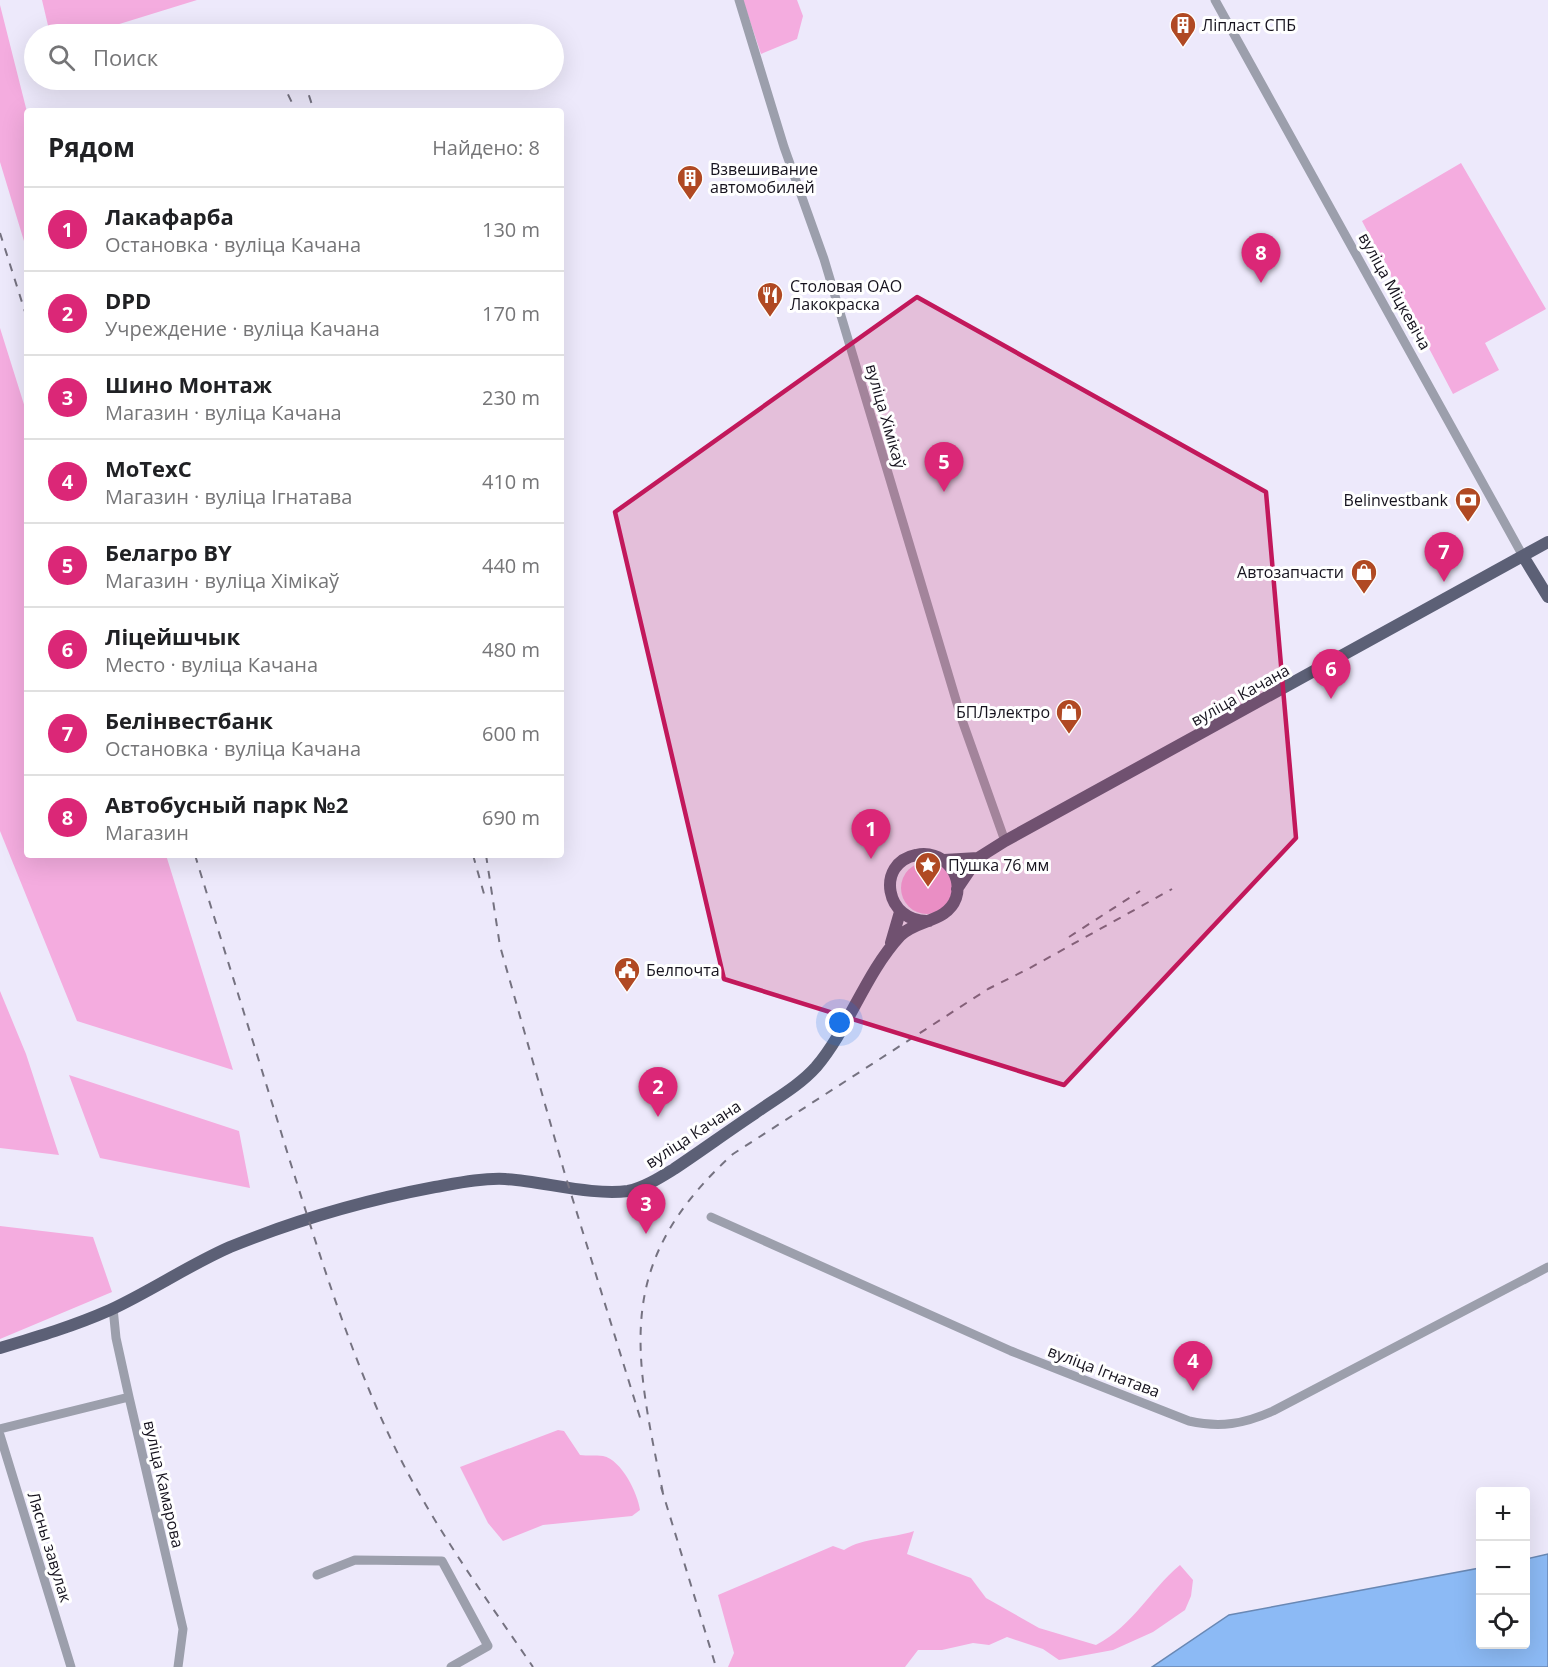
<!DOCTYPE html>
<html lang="ru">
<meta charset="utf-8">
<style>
:root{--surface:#fff;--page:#f6f6f6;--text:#202124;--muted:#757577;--line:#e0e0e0;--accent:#db2777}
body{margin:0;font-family:"Open Sans",sans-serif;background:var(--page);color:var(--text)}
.controls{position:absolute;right:18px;bottom:18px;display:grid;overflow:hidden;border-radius:6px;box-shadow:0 6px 24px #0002}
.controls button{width:54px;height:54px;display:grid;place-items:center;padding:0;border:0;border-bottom:2px solid var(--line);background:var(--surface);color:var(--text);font:30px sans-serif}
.you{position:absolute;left:840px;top:1023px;width:21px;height:21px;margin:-15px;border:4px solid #fff;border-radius:50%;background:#1a73e8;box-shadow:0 0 0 9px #1a73e833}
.badge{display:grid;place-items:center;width:39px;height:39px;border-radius:50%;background:var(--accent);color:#fff;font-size:20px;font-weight:700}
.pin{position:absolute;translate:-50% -50px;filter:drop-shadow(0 2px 3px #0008)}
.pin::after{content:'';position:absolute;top:32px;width:21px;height:18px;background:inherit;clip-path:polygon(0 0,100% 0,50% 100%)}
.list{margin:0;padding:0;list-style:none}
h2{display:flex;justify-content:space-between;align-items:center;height:78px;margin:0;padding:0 24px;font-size:26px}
h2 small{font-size:20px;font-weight:400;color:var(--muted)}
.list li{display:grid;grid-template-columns:39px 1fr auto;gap:18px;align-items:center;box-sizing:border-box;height:84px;padding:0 24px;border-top:2px solid var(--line)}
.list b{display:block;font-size:22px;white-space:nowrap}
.list p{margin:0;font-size:20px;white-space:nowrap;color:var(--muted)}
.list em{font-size:20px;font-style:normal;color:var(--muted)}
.icon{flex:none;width:33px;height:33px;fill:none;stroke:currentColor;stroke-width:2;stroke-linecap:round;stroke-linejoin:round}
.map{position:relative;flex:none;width:1548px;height:1667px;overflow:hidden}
.search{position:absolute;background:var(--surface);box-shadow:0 6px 24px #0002;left:24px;top:24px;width:540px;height:66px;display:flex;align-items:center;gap:15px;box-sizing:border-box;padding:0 21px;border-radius:33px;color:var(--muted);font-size:22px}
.panel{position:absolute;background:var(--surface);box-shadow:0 6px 24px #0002;left:24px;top:108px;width:540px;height:750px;border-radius:6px}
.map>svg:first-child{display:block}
.green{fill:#f4acdf}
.water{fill:#8cbaf5;stroke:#6988b4;stroke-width:1.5}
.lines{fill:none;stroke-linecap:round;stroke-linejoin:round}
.minor{stroke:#9c9fac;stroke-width:9}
.major{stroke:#5c6076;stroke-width:12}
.rail{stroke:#757280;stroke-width:2;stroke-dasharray:8 8;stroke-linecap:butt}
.marked{fill:#c2185b;fill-opacity:0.2;stroke:#c2185b;stroke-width:4.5;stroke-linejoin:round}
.labels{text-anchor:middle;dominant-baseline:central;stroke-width:6;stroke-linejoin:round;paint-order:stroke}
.poi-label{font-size:16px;fill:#16131e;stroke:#fff;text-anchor:start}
.street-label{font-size:16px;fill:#16131e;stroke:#fff}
</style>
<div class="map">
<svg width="1548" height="1667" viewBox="0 0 1548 1667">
<rect width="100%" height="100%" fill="#ede9fb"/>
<!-- green -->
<path class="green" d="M42,0H197L87,34H50Z
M743,0H797L803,16L797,39L761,54Z
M0,5L27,112V251L0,162Z
M1461,163L1546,309L1485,343L1499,370L1453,394L1362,221Z
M0,328L27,414V855H166L233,1070L77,1021L0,831Z
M901 888a26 26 0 1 1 52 0a26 26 0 1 1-52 0Z
M0,991L26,1054L59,1155L0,1148Z
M69,1075L239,1131L250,1188L100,1158Z
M0,1226L93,1237L112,1292L0,1339Z
M558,1430L564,1431L580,1455C587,1456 596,1455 603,1456C622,1460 638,1494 640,1510L632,1516L543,1525L503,1541L488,1523L460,1467Z
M914,1531L907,1554L971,1578L986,1598L1039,1628L1096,1645C1135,1624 1148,1592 1180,1565L1193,1580L1191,1596L1185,1610L1153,1632L1113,1650L1059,1660L1043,1649L1007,1637L989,1645L973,1643L942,1650H918L905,1667H728L734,1653L718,1595L833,1546L844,1550C864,1537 891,1539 914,1531Z"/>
<!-- water -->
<path class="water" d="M1548,1554V1667H1152L1229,1615L1480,1568V1644H1526V1559Z"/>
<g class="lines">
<!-- minor -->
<path class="minor" d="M739,0L784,147L824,259L962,720L1005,841
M1215,0L1523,556
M711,1217L1011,1351L1189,1421C1220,1428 1244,1424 1273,1411L1548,1267
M113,1308L116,1338L129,1397L183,1629L178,1667
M0,1429L129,1397
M0,1435L71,1667
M317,1575L355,1560L442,1561L488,1646L451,1667"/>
<!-- major -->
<path class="major" d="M1523,556L1548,597
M944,860L978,858
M957,889L978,858L1005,841L1548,542
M891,943L900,912
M0,1348C37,1337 74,1326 110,1310C151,1291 189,1265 230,1247C296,1220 366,1200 435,1187C458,1183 482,1178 505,1179C542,1181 592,1196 628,1191C644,1188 661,1177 674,1169C701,1151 727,1132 754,1114C775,1099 799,1086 816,1067C849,1028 865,974 900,936C916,919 947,923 956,898C964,873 941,849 916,855C875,863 885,923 929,921"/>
<!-- rail -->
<path class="rail" d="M259,30L261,34
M281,80L296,111
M304,80L314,111
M0,233L27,318
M195,855C226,956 258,1057 289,1158C321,1259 352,1361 399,1456C437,1531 486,1598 533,1667
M473,855L486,901
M486,855L500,946L564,1171L642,1424
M1069,937L1140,891
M661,1487L716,1667
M663,1493C634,1351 613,1263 733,1154L988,989L1028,969L1172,889"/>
</g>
<!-- marked area -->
<path class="marked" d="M917,297L1266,492L1296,838L1064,1085L724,979L615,512Z"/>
<!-- icons -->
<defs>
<g id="building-pin" transform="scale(1.35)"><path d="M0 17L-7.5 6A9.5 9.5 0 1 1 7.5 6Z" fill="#b04923" stroke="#fff"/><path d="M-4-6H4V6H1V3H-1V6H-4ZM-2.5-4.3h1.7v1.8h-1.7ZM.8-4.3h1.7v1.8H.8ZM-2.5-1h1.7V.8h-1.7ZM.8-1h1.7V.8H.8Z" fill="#fff"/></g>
<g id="restaurant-pin" transform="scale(1.35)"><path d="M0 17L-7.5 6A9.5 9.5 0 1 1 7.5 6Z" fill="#b04923" stroke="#fff"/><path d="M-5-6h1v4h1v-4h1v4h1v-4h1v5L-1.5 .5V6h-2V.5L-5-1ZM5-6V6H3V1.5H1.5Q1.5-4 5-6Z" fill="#fff"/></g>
<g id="bank-pin" transform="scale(1.35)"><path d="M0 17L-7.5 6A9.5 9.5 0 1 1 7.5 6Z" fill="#b04923" stroke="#fff"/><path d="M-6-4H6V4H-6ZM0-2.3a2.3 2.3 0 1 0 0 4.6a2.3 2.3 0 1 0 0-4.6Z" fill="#fff"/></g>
<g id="shop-pin" transform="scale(1.35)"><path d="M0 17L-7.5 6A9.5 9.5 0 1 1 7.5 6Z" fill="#b04923" stroke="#fff"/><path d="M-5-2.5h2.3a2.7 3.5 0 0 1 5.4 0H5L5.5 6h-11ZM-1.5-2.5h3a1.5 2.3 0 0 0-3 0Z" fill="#fff"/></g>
<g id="sight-pin" transform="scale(1.35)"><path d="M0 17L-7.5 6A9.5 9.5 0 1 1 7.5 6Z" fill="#b04923" stroke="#fff"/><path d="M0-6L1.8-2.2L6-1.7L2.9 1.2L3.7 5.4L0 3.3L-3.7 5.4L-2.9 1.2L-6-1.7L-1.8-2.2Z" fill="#fff"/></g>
<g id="civic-pin" transform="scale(1.35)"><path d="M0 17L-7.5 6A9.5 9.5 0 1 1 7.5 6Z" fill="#b04923" stroke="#fff"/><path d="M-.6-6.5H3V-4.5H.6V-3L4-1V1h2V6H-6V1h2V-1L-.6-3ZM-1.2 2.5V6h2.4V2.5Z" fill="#fff"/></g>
</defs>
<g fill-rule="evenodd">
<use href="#building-pin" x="1183" y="25"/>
<use href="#building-pin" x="690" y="178"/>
<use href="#restaurant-pin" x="770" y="295"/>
<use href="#bank-pin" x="1468" y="500"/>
<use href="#shop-pin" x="1364" y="572"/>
<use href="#shop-pin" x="1069" y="712"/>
<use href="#sight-pin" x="928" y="865"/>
<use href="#civic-pin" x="627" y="970"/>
</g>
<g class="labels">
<!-- poi labels -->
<g class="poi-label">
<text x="1202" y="25">Ліпласт СПБ</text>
<text x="710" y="169">Взвешивание<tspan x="710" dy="18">автомобилей</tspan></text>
<text x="790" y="286">Столовая ОАО<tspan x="790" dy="18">Лакокраска</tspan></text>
<text x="1448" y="500" text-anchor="end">Belinvestbank</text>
<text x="1344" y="572" text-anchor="end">Автозапчасти</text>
<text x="1050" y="712" text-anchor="end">БПЛэлектро</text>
<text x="948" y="865">Пушка 76 мм</text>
<text x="646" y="970">Белпочта</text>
</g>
<!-- street labels -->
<g class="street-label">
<text transform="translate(1395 291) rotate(61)">вуліца Міцкевіча</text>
<text transform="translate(886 416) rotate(74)">вуліца Хімікаў</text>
<text transform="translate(1240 695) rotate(-29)">вуліца Качана</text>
<text transform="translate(693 1134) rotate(-33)">вуліца Качана</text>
<text transform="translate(1104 1371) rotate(21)">вуліца Ігнатава</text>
<text transform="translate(164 1484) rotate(77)">вуліца Камарова</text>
<text transform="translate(50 1547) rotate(73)">Лясны завулак</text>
</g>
</g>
</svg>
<div class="controls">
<button>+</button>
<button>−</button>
<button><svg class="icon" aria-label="locate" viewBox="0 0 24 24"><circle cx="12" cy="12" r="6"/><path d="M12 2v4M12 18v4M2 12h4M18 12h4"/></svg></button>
</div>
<div class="you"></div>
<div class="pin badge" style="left:871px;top:859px">1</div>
<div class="pin badge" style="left:658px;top:1117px">2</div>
<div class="pin badge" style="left:646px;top:1234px">3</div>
<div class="pin badge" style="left:1193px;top:1391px">4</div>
<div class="pin badge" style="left:944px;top:492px">5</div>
<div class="pin badge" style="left:1331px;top:699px">6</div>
<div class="pin badge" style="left:1444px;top:582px">7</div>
<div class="pin badge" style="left:1261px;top:283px">8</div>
<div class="search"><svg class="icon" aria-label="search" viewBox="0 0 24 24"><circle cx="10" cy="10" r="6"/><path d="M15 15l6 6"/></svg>Поиск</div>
<section class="panel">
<h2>Рядом<small>Найдено: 8</small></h2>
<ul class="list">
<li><span class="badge">1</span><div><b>Лакафарба</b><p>Остановка · вуліца Качана</p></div><em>130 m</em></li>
<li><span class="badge">2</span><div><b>DPD</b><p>Учреждение · вуліца Качана</p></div><em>170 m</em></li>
<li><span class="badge">3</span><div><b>Шино Монтаж</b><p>Магазин · вуліца Качана</p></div><em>230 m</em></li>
<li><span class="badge">4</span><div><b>MoTexC</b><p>Магазин · вуліца Ігнатава</p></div><em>410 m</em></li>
<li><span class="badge">5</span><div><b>Белагро BY</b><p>Магазин · вуліца Хімікаў</p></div><em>440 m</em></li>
<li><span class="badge">6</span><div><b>Ліцейшчык</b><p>Место · вуліца Качана</p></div><em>480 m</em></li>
<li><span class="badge">7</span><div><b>Белінвестбанк</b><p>Остановка · вуліца Качана</p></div><em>600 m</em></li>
<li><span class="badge">8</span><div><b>Автобусный парк №2</b><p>Магазин</p></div><em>690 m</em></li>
</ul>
</section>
</div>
